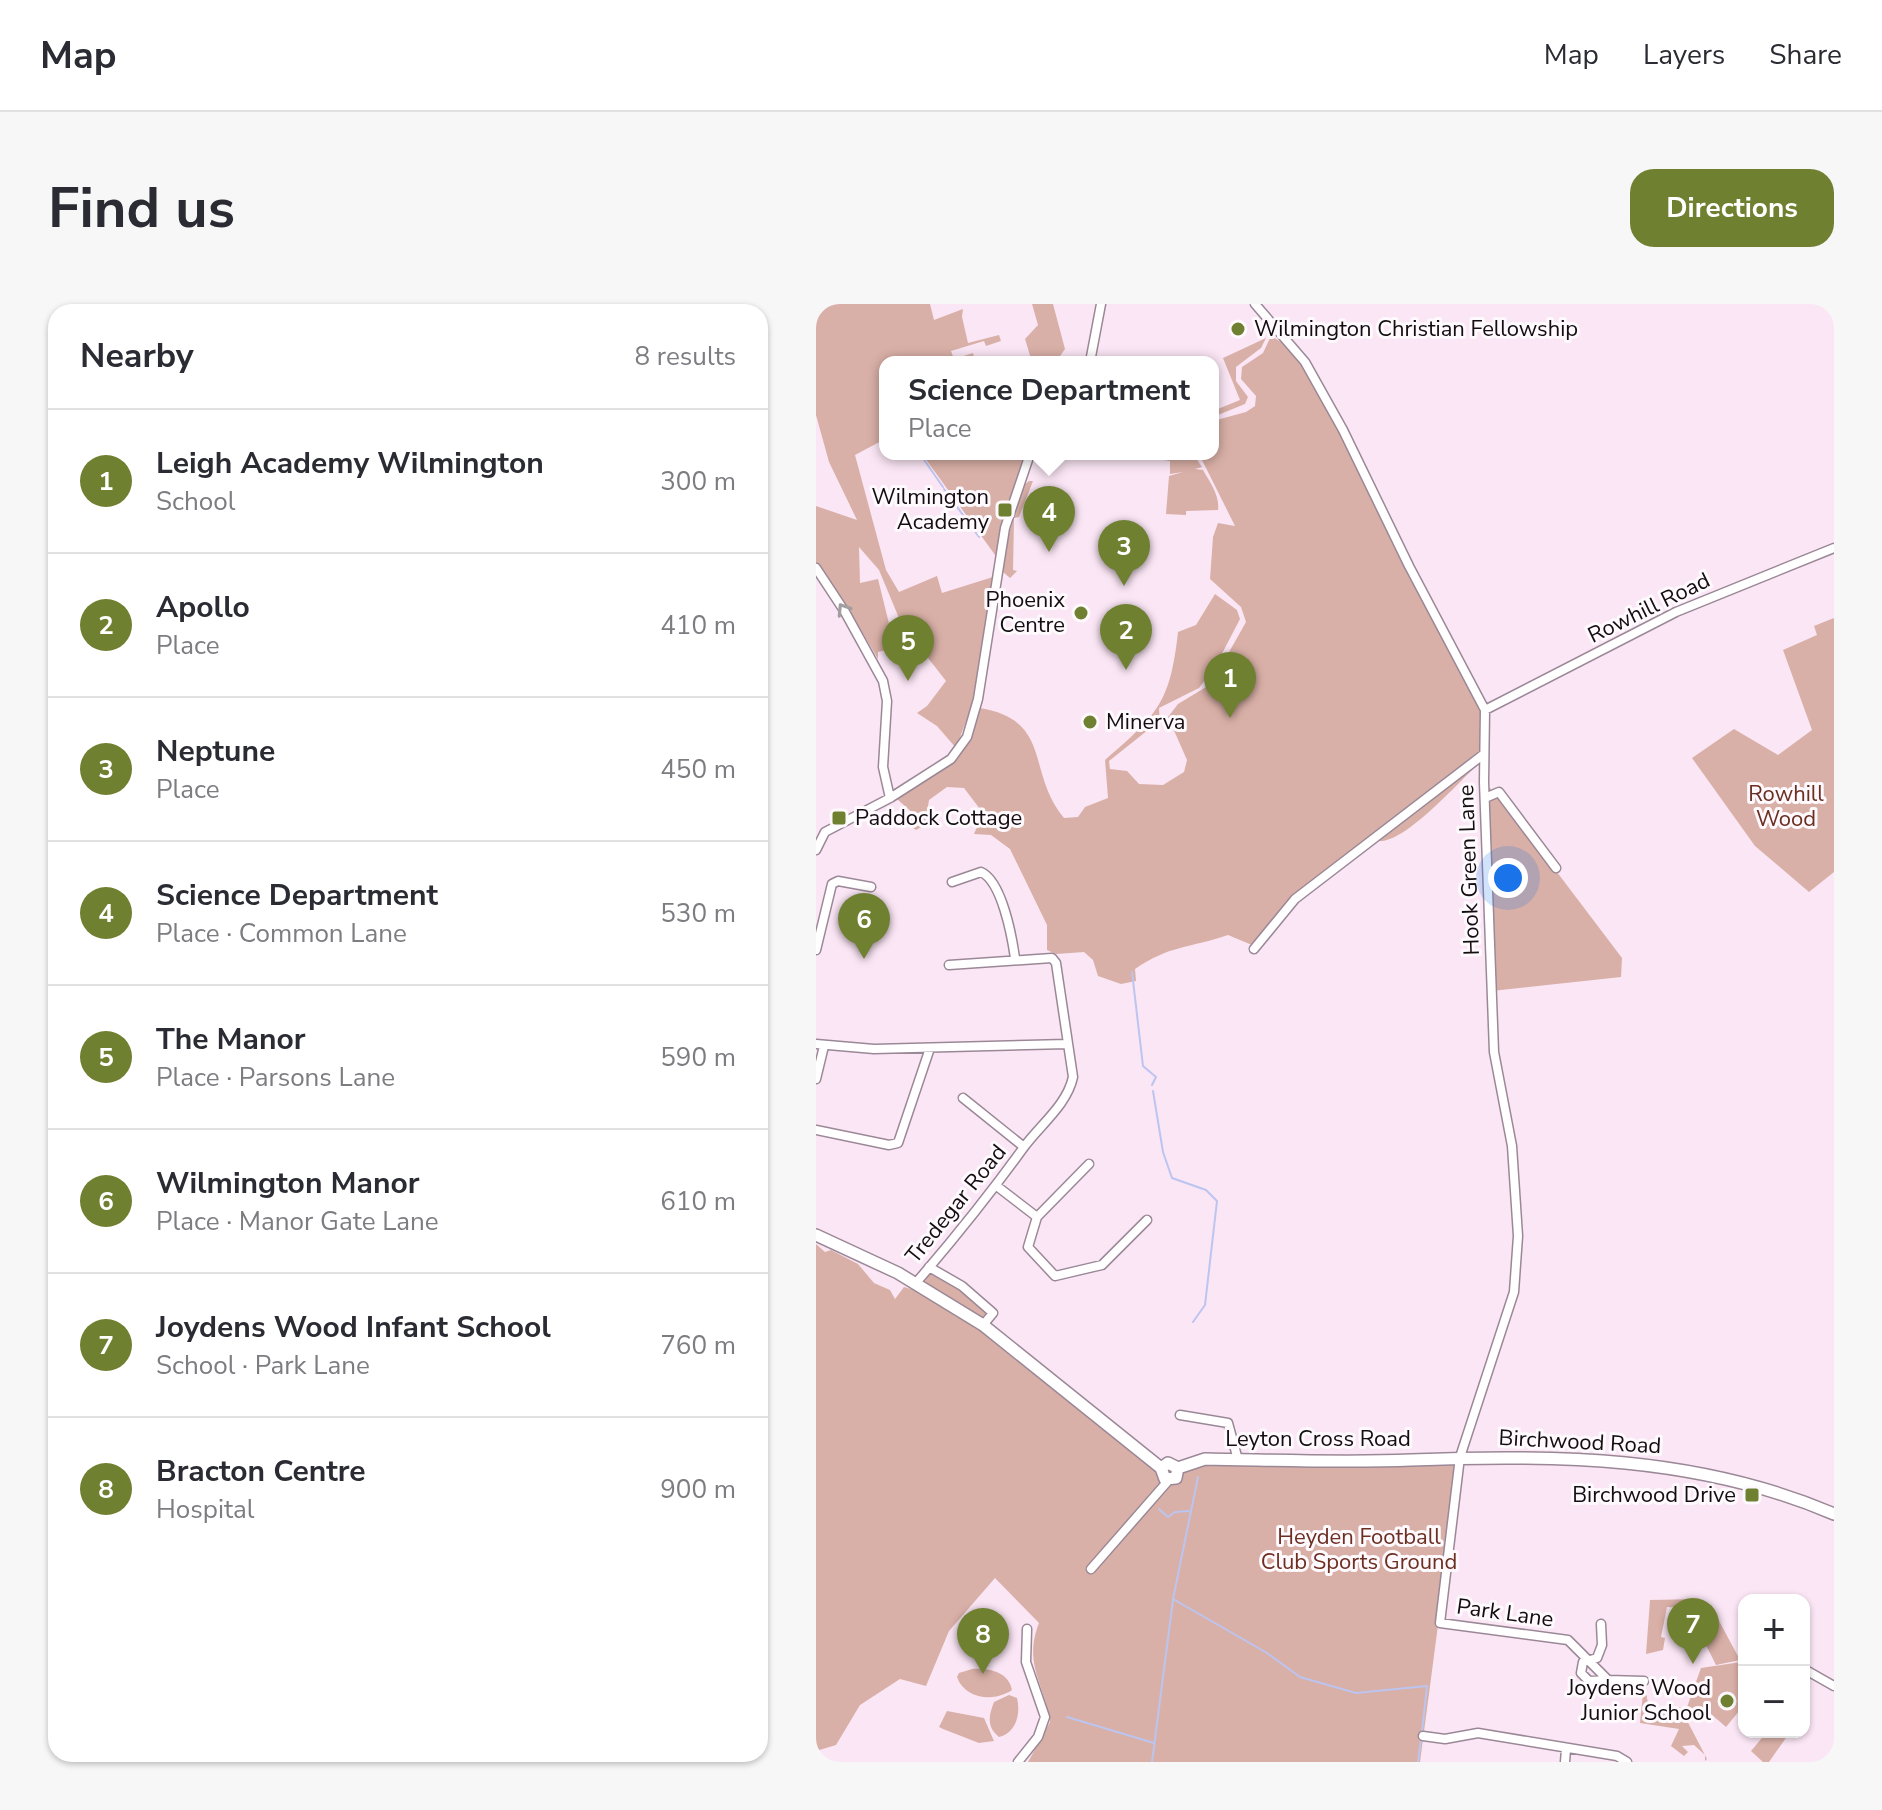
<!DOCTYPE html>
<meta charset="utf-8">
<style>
:root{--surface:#fff;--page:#f7f7f7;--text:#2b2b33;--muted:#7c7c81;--line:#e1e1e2;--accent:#6f8030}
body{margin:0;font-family:"Nunito Sans",sans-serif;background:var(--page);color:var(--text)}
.controls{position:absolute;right:24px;bottom:24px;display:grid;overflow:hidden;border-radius:16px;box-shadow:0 2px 6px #0004}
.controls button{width:72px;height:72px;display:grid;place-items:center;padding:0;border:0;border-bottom:2px solid var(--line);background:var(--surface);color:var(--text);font:40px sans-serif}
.you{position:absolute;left:692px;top:574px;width:28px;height:28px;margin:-20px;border:6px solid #fff;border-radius:50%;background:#1a73e8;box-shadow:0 0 0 12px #1a73e833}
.badge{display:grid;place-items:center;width:52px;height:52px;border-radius:50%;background:var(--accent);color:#fff;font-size:26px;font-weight:700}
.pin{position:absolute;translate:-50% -66px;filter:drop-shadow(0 2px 4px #0008)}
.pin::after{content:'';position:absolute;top:42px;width:28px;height:24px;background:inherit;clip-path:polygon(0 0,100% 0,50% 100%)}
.popup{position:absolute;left:63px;top:52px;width:340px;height:104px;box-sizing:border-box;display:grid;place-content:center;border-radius:16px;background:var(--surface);filter:drop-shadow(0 2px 6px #0005);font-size:26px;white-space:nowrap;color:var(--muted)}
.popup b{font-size:30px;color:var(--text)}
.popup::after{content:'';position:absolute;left:50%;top:100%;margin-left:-16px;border:16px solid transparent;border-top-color:var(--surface)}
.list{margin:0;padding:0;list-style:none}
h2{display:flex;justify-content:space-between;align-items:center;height:104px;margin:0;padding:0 32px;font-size:34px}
h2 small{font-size:26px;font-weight:400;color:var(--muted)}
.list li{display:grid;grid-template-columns:52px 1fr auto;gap:24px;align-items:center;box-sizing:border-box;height:144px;padding:0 32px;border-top:2px solid var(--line)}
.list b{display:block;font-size:30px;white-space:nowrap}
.list p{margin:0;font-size:26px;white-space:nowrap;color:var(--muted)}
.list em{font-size:26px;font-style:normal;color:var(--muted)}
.map{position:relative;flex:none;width:1018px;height:1458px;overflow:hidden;border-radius:24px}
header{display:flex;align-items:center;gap:48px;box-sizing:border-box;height:112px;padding:0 40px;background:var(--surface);border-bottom:2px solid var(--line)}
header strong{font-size:38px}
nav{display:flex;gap:44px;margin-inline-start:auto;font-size:28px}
.intro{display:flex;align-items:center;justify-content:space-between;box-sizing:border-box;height:192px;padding:0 48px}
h1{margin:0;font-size:56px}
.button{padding:20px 36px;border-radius:24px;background:var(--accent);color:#fff;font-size:28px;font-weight:700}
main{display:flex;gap:48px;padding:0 48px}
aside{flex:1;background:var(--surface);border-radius:24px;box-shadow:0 2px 6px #0004}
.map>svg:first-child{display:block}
.green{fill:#d9b0a7}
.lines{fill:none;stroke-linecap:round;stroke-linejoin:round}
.stream{stroke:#bcc4f0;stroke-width:2}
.street-casing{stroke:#9b8897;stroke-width:11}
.secondary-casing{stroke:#9b8897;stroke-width:14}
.street{stroke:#fff;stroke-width:8}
.secondary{stroke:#fff;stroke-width:11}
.oneway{stroke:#a19ea0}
.poi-dot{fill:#6f8030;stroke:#fdf9fc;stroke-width:3}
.labels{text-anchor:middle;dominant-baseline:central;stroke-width:6;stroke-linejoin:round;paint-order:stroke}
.poi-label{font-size:22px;fill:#130c11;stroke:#fdf9fc;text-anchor:end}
.street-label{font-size:22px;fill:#130c11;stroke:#fdf9fc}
.park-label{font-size:22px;fill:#6c2e21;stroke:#fdf9fc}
</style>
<header>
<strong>Map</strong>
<nav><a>Map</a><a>Layers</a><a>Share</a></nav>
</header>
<div class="intro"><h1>Find us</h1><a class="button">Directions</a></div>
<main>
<aside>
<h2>Nearby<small>8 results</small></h2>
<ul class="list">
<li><span class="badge">1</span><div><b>Leigh Academy Wilmington</b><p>School</p></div><em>300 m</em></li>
<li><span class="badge">2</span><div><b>Apollo</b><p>Place</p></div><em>410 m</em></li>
<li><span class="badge">3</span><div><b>Neptune</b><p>Place</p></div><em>450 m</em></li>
<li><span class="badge">4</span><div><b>Science Department</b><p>Place · Common Lane</p></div><em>530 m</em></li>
<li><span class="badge">5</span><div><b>The Manor</b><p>Place · Parsons Lane</p></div><em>590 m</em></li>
<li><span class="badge">6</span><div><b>Wilmington Manor</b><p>Place · Manor Gate Lane</p></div><em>610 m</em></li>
<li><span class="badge">7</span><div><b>Joydens Wood Infant School</b><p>School · Park Lane</p></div><em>760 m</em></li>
<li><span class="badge">8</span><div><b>Bracton Centre</b><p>Hospital</p></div><em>900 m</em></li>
</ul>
</aside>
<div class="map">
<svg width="1018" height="1458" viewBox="0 0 1018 1458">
<rect width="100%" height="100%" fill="#fbe6f5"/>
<!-- green -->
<path class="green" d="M0,0H114L118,16L147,5L146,13L152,39L183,31L185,37L170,42L168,37L135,47L138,55L157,49L159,58H69V135L39,151L70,266L83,288L121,272L126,289L177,273L160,391L140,444L121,422L101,409L111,402L130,377L98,336L90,331L63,266L43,243L44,279L62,275L79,344L62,348V355L33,306L0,262V202L41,216L13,158L0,111Z
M216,0H237L249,45L240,58H216L209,35L222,21Z
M455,32L470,41L489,62L666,408L662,460C642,479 589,539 563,537L560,531L470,603L436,641L412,631C374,644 354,641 319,665L320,677L305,680L282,672L277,656L268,648L240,650L231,646V621L194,545L175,531L158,530L167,509L148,484L131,483L113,496L109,521L100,526L90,519L98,510L81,495L141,455L164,404C237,416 210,469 248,514L262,513L269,503L292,494L289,456C342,410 354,399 362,328L380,321L399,290L421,306L424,315L399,363L383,384L343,404L344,424L337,422L293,457L294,465L311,467L323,480L347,481L368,468L371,456L352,413L362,400L395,380L430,318L425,303L394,275L397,233L402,219L419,222L383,150H397V117L430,108L439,102L440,92L425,75L426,63L447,49Z
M450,34L445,44L420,63V77L432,93L429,100L397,113V107L424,96L407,54Z
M106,150H213L182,255Z
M309,150H377L386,163L379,165L387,166C394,178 404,192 402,206L370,207V211L350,210L353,172L367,168L354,170V157Z
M213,177H217L203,213L198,214L197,266L201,267L194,274L186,267L192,233L208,181Z
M1018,314V568L993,588L939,542L876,454L918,425L962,451L996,426L967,346L1001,331L998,322Z
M668,479L685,494L806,654L805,673L676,687Z
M0,940L9,948L15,946L42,960L58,979L74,986L79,995L88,983L98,986L161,1023L351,1170L370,1161L644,1154L604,1458H212L234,1418C228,1378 207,1360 223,1319L179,1274L133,1327L110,1382L84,1375L44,1401L20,1441L0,1447Z
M113,969L151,990L171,1008L165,1015L108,979Z
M884,1295L902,1315L924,1356L900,1361L888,1337L889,1306L851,1303L845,1333L849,1334L847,1346L830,1350L834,1296Z
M925,1358L928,1401L910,1423L895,1410L886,1413L870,1406L885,1364Z
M156,1365C173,1364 193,1368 196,1386C179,1398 149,1396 141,1373L143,1369Z
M828,1379L834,1409L856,1410L864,1403L891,1455L889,1457V1451L878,1441L866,1442L872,1448L868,1452L855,1442L863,1425L824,1419Z
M193,1391L201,1394C205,1410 200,1429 183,1433C170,1423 173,1411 178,1398Z
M131,1407L168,1414L178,1437L163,1439L127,1425L123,1423Z
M951,1428H974L953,1458H947L935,1447Z"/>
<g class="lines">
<!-- stream -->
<path class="stream" d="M104,150L127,183
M128,185L163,233
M316,668L327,762L340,773L336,781
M337,787L347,848L356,874L390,886L401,897L389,1001L377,1018
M382,1173L357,1295L451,1349L484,1373L540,1389L611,1382L606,1428
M343,1205L352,1213L359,1208L373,1207
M251,1413L338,1439
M336,1458L357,1296
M602,1458L605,1435"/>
<!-- street casing -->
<g class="street-casing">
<path id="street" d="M439,0L489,58L527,126L593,262L669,406L668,478L678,748L696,842L702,932L698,988L644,1153L624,1319L752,1336L792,1376L828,1377
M274,58L285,0
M0,264L29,308L67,377L71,397L67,463L74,494
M669,406L860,308L1018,244
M669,494L683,488L740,564
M0,546L9,528L74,494L135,455L151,433L162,395L189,224L214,150
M136,578L165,568C186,577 196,633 199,654
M438,645L479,595L668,450
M0,646L16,580L22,577L55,583
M0,740L58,745L251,740
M0,775L8,742
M147,794L208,843
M0,826L73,841L82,839L114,744
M273,860L221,913L212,943L239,972L286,961L331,916
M182,883L221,913
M113,963L146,982L177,1009L167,1021
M99,980C137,936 174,890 208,843C224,821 251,801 257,773L240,659L236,654L133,661
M364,1111L412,1119L422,1156
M275,1265L352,1177
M785,1320L786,1341L781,1354L767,1358L765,1369L773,1377L792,1376
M988,1365L1018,1382
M607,1432L629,1435L662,1429L801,1452L811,1458
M202,1458L222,1433L229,1413L210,1358L211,1325
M749,1458L750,1445"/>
</g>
<!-- secondary casing -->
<g class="secondary-casing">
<path id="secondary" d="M0,931L82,969L167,1021L345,1164L349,1175L360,1174L362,1164
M345,1164L352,1159L362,1164L389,1155C458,1156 527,1159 595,1156C738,1150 883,1152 1018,1210"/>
</g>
<!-- street -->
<use href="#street" class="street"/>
<!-- secondary -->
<use href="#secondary" class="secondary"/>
</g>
<!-- one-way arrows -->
<defs><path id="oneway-chevron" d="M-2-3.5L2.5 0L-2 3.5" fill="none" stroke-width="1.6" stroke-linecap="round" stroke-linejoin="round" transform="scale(2)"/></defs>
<use class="oneway" href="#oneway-chevron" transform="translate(27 305) rotate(-123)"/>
<!-- markers -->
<g class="poi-dot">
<circle cx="422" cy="25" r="8"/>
<rect x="181" y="198" width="16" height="16" rx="4"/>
<circle cx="265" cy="309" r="8"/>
<circle cx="274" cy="418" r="8"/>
<rect x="15" y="506" width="16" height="16" rx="4"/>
<rect x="928" y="1183" width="16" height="16" rx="4"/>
<circle cx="911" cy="1397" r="8"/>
</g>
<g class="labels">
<!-- poi labels -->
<g class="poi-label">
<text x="438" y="25" text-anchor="start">Wilmington Christian Fellowship</text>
<text x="173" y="193">Wilmington<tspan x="173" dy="25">Academy</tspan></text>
<text x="249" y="296">Phoenix<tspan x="249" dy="25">Centre</tspan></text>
<text x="290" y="418" text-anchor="start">Minerva</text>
<text x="39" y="514" text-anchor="start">Paddock Cottage</text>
<text x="920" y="1191">Birchwood Drive</text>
<text x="895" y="1384">Joydens Wood<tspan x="895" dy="25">Junior School</tspan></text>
</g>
<!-- street labels -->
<g class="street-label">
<text transform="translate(833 304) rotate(-26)">Rowhill Road</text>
<text transform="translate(653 566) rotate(-92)">Hook Green Lane</text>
<text transform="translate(140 900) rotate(-51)">Tredegar Road</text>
<text x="502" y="1135">Leyton Cross Road</text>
<text transform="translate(764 1138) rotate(3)">Birchwood Road</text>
<text transform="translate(689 1309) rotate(8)">Park Lane</text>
</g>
<!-- park labels -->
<g class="park-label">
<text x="970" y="490">Rowhill<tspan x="970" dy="25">Wood</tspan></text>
<text x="543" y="1233">Heyden Football<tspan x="543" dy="25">Club Sports Ground</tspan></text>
</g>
</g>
</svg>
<div class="controls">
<button>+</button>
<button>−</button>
</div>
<div class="you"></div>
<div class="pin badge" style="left:414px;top:414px">1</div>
<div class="pin badge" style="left:310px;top:366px">2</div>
<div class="pin badge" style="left:308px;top:282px">3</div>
<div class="pin badge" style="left:233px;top:248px">4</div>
<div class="popup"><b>Science Department</b>Place</div>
<div class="pin badge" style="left:92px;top:377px">5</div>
<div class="pin badge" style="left:48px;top:655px">6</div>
<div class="pin badge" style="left:877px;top:1360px">7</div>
<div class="pin badge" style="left:167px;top:1370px">8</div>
</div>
</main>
